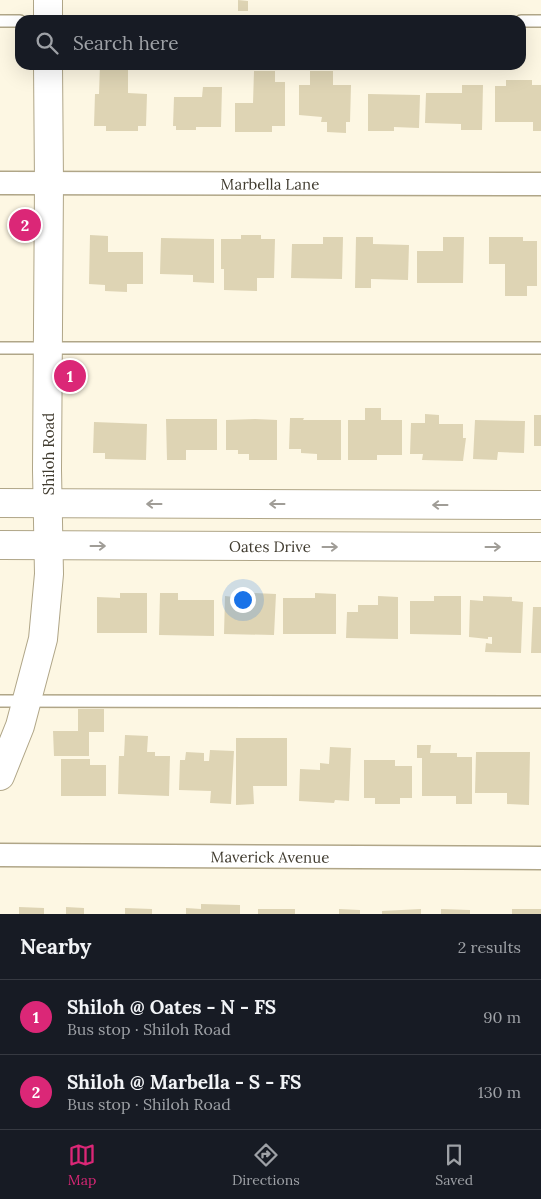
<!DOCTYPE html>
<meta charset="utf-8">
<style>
:root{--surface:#171b24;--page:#242831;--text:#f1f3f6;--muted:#9ea1a6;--line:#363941;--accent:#db2777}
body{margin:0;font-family:Lora,serif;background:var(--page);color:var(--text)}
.you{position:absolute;left:242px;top:599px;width:18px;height:18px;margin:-12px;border:4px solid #fff;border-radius:50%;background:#1a73e8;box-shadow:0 0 0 8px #1a73e833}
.badge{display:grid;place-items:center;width:32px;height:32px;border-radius:50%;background:var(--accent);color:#fff;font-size:16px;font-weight:700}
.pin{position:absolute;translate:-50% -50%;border:2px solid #fff;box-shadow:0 1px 5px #0006}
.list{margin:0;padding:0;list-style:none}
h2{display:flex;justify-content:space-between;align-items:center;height:65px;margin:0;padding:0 20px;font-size:21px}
h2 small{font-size:16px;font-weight:400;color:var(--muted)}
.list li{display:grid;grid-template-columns:32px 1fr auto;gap:15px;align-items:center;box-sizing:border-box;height:75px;padding:0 20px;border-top:1px solid var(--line)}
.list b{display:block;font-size:19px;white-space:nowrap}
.list p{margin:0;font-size:16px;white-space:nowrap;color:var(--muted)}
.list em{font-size:16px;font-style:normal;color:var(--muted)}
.icon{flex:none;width:28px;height:28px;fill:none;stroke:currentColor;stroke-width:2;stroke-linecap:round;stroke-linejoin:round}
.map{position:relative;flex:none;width:541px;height:914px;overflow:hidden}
.search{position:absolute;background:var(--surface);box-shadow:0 5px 20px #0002;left:15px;right:15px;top:15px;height:55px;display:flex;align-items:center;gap:12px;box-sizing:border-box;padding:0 18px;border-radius:15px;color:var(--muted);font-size:19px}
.sheet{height:215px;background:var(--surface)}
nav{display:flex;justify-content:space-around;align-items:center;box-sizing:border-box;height:70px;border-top:1px solid var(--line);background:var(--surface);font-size:14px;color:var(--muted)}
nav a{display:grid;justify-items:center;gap:2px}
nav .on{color:var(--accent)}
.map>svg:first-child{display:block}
.building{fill:#ded4b4}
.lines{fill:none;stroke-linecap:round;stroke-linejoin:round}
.lane-casing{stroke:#b0a688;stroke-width:14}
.street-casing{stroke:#b0a688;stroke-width:25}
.secondary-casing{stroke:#b0a688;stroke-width:30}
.lane{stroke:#fff;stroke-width:11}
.street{stroke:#fff;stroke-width:22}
.secondary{stroke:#fff;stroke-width:28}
.oneway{stroke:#a09d97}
.labels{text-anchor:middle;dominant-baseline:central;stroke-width:4.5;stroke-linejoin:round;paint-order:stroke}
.street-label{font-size:15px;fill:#403b2f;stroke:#fff}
</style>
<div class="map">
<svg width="541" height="914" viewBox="0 0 541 914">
<rect width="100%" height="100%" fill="#fdf7e3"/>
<!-- building -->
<path class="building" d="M238,0L248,1V11H238Z
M100,65H128V93L147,94L146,126H138V131H106V126H94L95,94H99Z
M254,71H275V82H285V126H272V132H235V103H253Z
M310,71H333V85H351L350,122H346V133L327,132V122H321L322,117L299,115V85H310Z
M506,80H532V85H541V131H533V122H495V86H506Z
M462,85H483L482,130H461V124L425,123L426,93H462Z
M203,87H222L221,127H196V130H176V126H173L174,97H202Z
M368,94L420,95L419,128L394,127V131H368Z
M90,235L108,236V252H143V284H127V292L105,291V285L89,284Z
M241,235H261V239H275L274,278H257V291L224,290V269H221V239H241Z
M323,237H343L342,279L291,278L292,244H323Z
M356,237H373V244L409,245L408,280L371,279V288H355Z
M443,237H464L463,283H417V251H443Z
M489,237H523V241H537V286H527V296H505V264H489Z
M161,238L214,239V283L193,282V275L160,274Z
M365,408H381V420H402V455H377V460H348V420H365Z
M425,414L439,415V424H463V438H466L463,461L422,460L423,454H410L411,423H425Z
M534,415H541V446H534Z
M290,418H304L303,420H341V460H317V454L301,453V449H289Z
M166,419H217V450H186V460H167Z
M255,419L277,420V460H249V454H238V450H226V420Z
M475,420L525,421L524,453L498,452L497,460L473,459Z
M94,422L147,424L146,460L105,459V453H93Z
M120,593H147V633H97V597L120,598Z
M160,593H178V600H214V636L159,635Z
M252,593L276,594L274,635L224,634L225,596L252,599Z
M315,593L336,594V634H283V598H315Z
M378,596L398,597V639L346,638L347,612H358V605H378Z
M434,596H461V635L410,634V601H434Z
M483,596L512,597V601L523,602L521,653L485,652L486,643L492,644V637H488V639L469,637L470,600L483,601Z
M533,607H541V653H531Z
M78,709H104V732H89V756H54L53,731H78Z
M125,735L148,736L147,752H155V756H170L169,796L118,794L119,756H124Z
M236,738H287V786H253L254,804L236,805Z
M417,745H431L430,753H457V757H472V804H456V796H422V758H417Z
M330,747L351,748L349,801L335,800L334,803L299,801L300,769L320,770V763L329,764Z
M210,750L234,751L231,804L210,803L211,791L179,790L180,760H185L186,752L204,753V761H209Z
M476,752H530L529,805L507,804V793H475Z
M61,759H90V765H106V796H61Z
M364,760H395V766H412V798H400V804H375V798H364Z
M201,904L240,905V914H186V908L201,909Z
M19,907L44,908V914H19Z
M66,907L84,908V914H66Z
M125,908L152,909V914H125Z
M258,909H295V914H258Z
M339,909L360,910V914H339Z
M421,909V914H382V911Z
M441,909L470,910V914H441Z
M512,909H541V914H512Z"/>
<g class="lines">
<!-- lane casing -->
<g class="lane-casing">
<path id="lane" d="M0,21H20
M521,21H541
M0,348H541
M0,701L541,702"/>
</g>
<!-- street casing -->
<g class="street-casing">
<g id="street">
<path id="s1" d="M0,183L541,184"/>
<path id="s2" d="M0,855L541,858"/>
</g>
</g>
<!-- secondary casing -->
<g class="secondary-casing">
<g id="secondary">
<path d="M48,0V20"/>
<path d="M0,503L541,505"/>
<path id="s3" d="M0,545L541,547"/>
<path d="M0,776L20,726L43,639L49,574L47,470L49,183L48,65"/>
</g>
</g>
<!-- lane -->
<use href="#lane" class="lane"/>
<!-- street -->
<use href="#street" class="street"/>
<!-- secondary -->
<use href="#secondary" class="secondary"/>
</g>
<!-- one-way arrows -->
<defs><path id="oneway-shaft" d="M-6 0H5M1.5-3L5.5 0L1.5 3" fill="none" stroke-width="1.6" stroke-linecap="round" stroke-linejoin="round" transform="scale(1.25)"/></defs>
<g class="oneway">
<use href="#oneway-shaft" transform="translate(154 504) rotate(-180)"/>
<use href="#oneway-shaft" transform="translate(277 504) rotate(-180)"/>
<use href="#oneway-shaft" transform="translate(440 505) rotate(-180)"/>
<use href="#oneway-shaft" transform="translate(98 546)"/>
<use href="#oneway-shaft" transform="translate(330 547)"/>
<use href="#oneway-shaft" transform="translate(493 547)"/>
</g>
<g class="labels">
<!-- street labels -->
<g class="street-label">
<text stroke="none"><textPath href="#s1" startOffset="270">Marbella Lane</textPath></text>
<text transform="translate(48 454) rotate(-90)">Shiloh Road</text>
<text stroke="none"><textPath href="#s3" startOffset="270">Oates Drive</textPath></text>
<text stroke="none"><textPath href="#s2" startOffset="270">Maverick Avenue</textPath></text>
</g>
</g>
</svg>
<div class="you"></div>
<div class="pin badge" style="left:70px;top:376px">1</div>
<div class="pin badge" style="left:25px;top:225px">2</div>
<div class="search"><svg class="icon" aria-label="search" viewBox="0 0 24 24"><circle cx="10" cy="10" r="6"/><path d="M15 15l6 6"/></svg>Search here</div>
</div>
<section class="sheet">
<h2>Nearby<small>2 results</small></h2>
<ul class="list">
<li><span class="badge">1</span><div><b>Shiloh @ Oates - N - FS</b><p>Bus stop · Shiloh Road</p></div><em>90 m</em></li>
<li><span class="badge">2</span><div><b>Shiloh @ Marbella - S - FS</b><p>Bus stop · Shiloh Road</p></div><em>130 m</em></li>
</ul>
</section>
<nav>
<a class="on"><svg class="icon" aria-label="map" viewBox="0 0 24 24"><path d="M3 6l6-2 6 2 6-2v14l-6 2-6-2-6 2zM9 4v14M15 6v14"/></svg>Map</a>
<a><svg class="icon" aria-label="directions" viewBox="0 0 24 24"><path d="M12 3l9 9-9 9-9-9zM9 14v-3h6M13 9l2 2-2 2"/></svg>Directions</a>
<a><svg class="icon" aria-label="saved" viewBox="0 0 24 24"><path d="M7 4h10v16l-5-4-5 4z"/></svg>Saved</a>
</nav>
